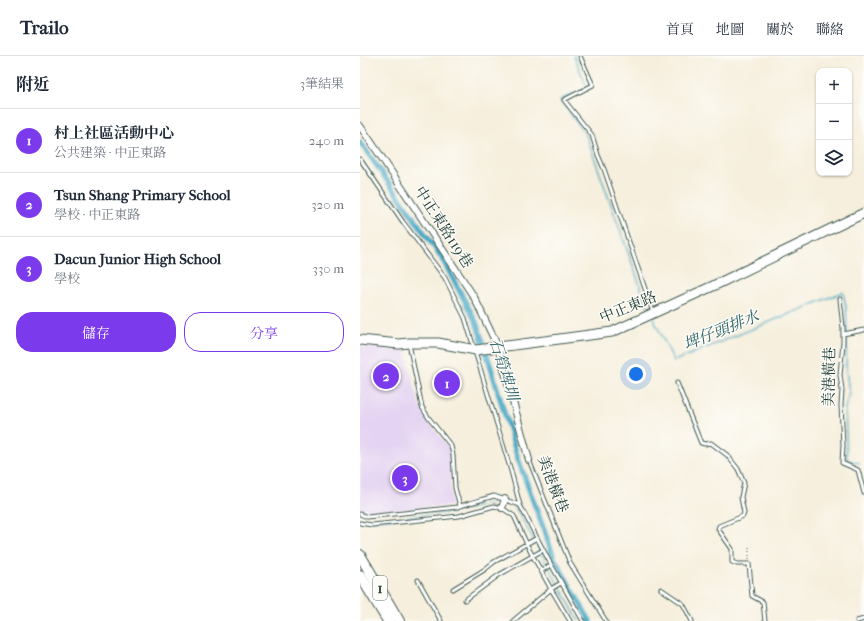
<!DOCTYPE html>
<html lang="zh-TW">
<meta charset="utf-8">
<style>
:root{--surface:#fff;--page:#f6f6f7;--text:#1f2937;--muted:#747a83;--line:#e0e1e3;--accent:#7c3aed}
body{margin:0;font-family:"IM FELL French Canon","Noto Serif TC",serif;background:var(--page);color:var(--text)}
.controls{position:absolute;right:12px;top:12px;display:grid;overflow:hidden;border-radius:8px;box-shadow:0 1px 3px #0004}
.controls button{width:36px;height:36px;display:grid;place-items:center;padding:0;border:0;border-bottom:1px solid var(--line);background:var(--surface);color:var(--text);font:20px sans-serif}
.you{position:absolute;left:276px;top:318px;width:14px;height:14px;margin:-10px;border:3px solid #fff;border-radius:50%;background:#1a73e8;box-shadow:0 0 0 6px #1a73e833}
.badge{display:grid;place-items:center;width:26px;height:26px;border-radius:50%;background:var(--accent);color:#fff;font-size:13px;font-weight:700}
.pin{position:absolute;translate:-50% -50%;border:2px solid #fff;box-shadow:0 1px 4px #0006}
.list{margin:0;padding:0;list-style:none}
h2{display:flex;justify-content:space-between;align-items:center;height:52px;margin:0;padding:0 16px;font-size:17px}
h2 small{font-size:13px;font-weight:400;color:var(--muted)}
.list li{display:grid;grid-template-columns:26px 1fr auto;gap:12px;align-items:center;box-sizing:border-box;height:64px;padding:0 16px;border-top:1px solid var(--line)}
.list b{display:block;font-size:15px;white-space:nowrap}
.list p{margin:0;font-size:13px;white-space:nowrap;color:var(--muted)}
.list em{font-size:13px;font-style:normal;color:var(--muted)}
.actions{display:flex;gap:8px;padding:12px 16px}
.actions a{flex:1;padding:9px 0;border:1px solid var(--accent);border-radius:16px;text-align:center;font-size:14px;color:var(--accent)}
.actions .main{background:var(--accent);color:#fff}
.icon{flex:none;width:22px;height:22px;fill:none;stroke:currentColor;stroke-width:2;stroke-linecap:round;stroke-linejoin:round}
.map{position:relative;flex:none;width:504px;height:565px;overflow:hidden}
header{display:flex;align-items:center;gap:24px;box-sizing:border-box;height:56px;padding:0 20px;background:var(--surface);border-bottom:1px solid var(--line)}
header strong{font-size:19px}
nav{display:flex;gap:22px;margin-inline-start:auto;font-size:14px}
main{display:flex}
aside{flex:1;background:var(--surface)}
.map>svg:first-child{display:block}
.built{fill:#e4d3f2}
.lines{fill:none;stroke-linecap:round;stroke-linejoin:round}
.stream{stroke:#46a9c6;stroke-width:1.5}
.canal{stroke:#46a9c6;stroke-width:5.5}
.building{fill:url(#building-cross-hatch)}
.service-casing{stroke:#3f584d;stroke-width:5}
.minor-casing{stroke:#3f584d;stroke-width:8}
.secondary-casing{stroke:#3f584d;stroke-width:11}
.primary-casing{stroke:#3f584d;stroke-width:12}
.path{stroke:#3f584d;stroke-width:1;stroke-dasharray:1 3;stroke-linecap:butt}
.service{stroke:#fff;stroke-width:3}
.minor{stroke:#fff;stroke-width:6}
.secondary{stroke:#fff;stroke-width:9}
.primary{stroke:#fff;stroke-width:10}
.labels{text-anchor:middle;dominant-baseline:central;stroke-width:3;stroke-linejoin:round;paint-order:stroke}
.shield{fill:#fdfcf7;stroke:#62766e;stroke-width:1}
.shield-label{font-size:14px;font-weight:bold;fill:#1f3d34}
.street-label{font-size:15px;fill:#1f3d34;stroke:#fdfcf7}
.water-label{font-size:16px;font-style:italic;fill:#2d6367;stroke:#fdfcf7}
</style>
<header>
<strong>Trailo</strong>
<nav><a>首頁</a><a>地圖</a><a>關於</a><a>聯絡</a></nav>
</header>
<main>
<aside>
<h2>附近<small>3筆結果</small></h2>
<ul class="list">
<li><span class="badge">1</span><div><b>村上社區活動中心</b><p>公共建築 · 中正東路</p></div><em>240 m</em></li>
<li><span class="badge">2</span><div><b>Tsun Shang Primary School</b><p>學校 · 中正東路</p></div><em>320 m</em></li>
<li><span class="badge">3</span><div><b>Dacun Junior High School</b><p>學校</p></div><em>330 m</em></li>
</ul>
<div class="actions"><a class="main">儲存</a><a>分享</a></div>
</aside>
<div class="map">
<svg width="504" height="565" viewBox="0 0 504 565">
<defs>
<pattern id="building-cross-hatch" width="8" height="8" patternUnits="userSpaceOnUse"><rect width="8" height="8" fill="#d799c9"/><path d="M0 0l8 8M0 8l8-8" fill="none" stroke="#ae7ea4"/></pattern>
</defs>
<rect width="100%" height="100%" fill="#fdfcf7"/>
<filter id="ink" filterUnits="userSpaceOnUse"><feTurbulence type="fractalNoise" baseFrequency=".025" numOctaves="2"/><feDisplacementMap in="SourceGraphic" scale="8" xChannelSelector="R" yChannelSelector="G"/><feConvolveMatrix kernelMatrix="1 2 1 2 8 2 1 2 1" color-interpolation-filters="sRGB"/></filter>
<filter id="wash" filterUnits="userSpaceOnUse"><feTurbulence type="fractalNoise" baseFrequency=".012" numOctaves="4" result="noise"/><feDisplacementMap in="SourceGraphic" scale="16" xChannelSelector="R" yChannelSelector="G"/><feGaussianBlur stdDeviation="0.9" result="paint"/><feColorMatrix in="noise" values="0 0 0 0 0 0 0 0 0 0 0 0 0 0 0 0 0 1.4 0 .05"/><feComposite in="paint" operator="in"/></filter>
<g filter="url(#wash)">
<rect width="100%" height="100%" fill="#f6efdd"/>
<!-- built -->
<path class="built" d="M0,290L45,293L59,348L70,367L90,394L91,450L5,456L0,454Z"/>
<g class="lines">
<!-- stream -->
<path class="stream" d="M214,0L227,31
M214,37L200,44L226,79L287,249L289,255
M293,262L314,305L483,236L486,251L487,278L486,313L489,337L485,352L487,404L500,407
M145,446L154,449L219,565
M0,463L7,465L95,456L141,445"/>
<!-- canal -->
<path class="canal" d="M0,86L82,202L116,266L129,305L158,403L194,502L230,565"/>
</g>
<g id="blocks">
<!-- building -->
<path class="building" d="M82,323H90L91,338L83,339Z"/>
</g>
</g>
<g filter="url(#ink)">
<use href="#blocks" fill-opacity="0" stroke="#3f584d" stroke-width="1"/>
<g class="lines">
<!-- service casing -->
<g class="service-casing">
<path id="service" d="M220,0L233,29L204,44L232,79L238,99L244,113L293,256
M0,103L43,166L85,222L105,262L151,415L160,449L188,503L223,565
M480,243L483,272V287L480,319L482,334L481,349L483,389L482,407L498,414L504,437
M483,278L504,274
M49,288L62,351L68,361L91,390L93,399L95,432L100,450
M317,327L341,387L345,388L351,387L367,399L378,413L384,427L381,441L384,457L383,460L359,470L358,473L372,493V506L377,508H389L392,540L403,546L405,565
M169,404L210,507L246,565
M0,458L7,461L98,451L100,450L134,440L160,449
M0,467L12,469L99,460L134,450L142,452L154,460L170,495L191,533L210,565
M181,515L191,509
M58,524L81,565
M93,533L124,514L134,506L177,482
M301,533L323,548L332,565
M105,544L139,519L183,494
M153,565L191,533L201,527
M497,565L504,563"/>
</g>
<!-- minor casing -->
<g class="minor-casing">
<path id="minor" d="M0,70L22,102L114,241L138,291L169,404
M142,452L145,443"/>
</g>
<!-- secondary casing -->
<g class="secondary-casing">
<path id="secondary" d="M0,284L39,288L49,287H78L116,294L252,276L353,230L504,157"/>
</g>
<!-- primary casing -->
<g class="primary-casing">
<path id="primary" d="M0,499L39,565
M0,519L28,565"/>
</g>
<!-- path -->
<path class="path" d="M389,491V504"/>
<!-- service -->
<use href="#service" class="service"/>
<!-- minor -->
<use href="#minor" class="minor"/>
<!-- secondary -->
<use href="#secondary" class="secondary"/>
<!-- primary -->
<use href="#primary" class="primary"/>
</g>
</g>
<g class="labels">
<!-- shield labels -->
<rect class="shield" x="13" y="520" width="14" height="24" rx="3"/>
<g class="shield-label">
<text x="20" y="532">1</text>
</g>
<!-- street labels -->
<g class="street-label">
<text transform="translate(84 171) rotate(57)">中正東路119巷</text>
<text transform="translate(268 251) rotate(-22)">中正東路</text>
<text transform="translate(469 321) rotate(-89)">美港橫巷</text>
<text transform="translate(193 428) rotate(69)">美港橫巷</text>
</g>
<!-- water labels -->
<g class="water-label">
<text transform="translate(361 274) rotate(-22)">埤仔頭排水</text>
<text transform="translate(144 313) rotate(73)">石筍埤圳</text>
</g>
</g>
</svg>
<div class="controls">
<button>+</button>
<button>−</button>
<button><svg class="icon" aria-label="layers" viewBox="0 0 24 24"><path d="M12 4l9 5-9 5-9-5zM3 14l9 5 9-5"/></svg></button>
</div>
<div class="you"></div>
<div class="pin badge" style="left:87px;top:327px">1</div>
<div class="pin badge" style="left:26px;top:320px">2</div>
<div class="pin badge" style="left:45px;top:422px">3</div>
</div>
</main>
